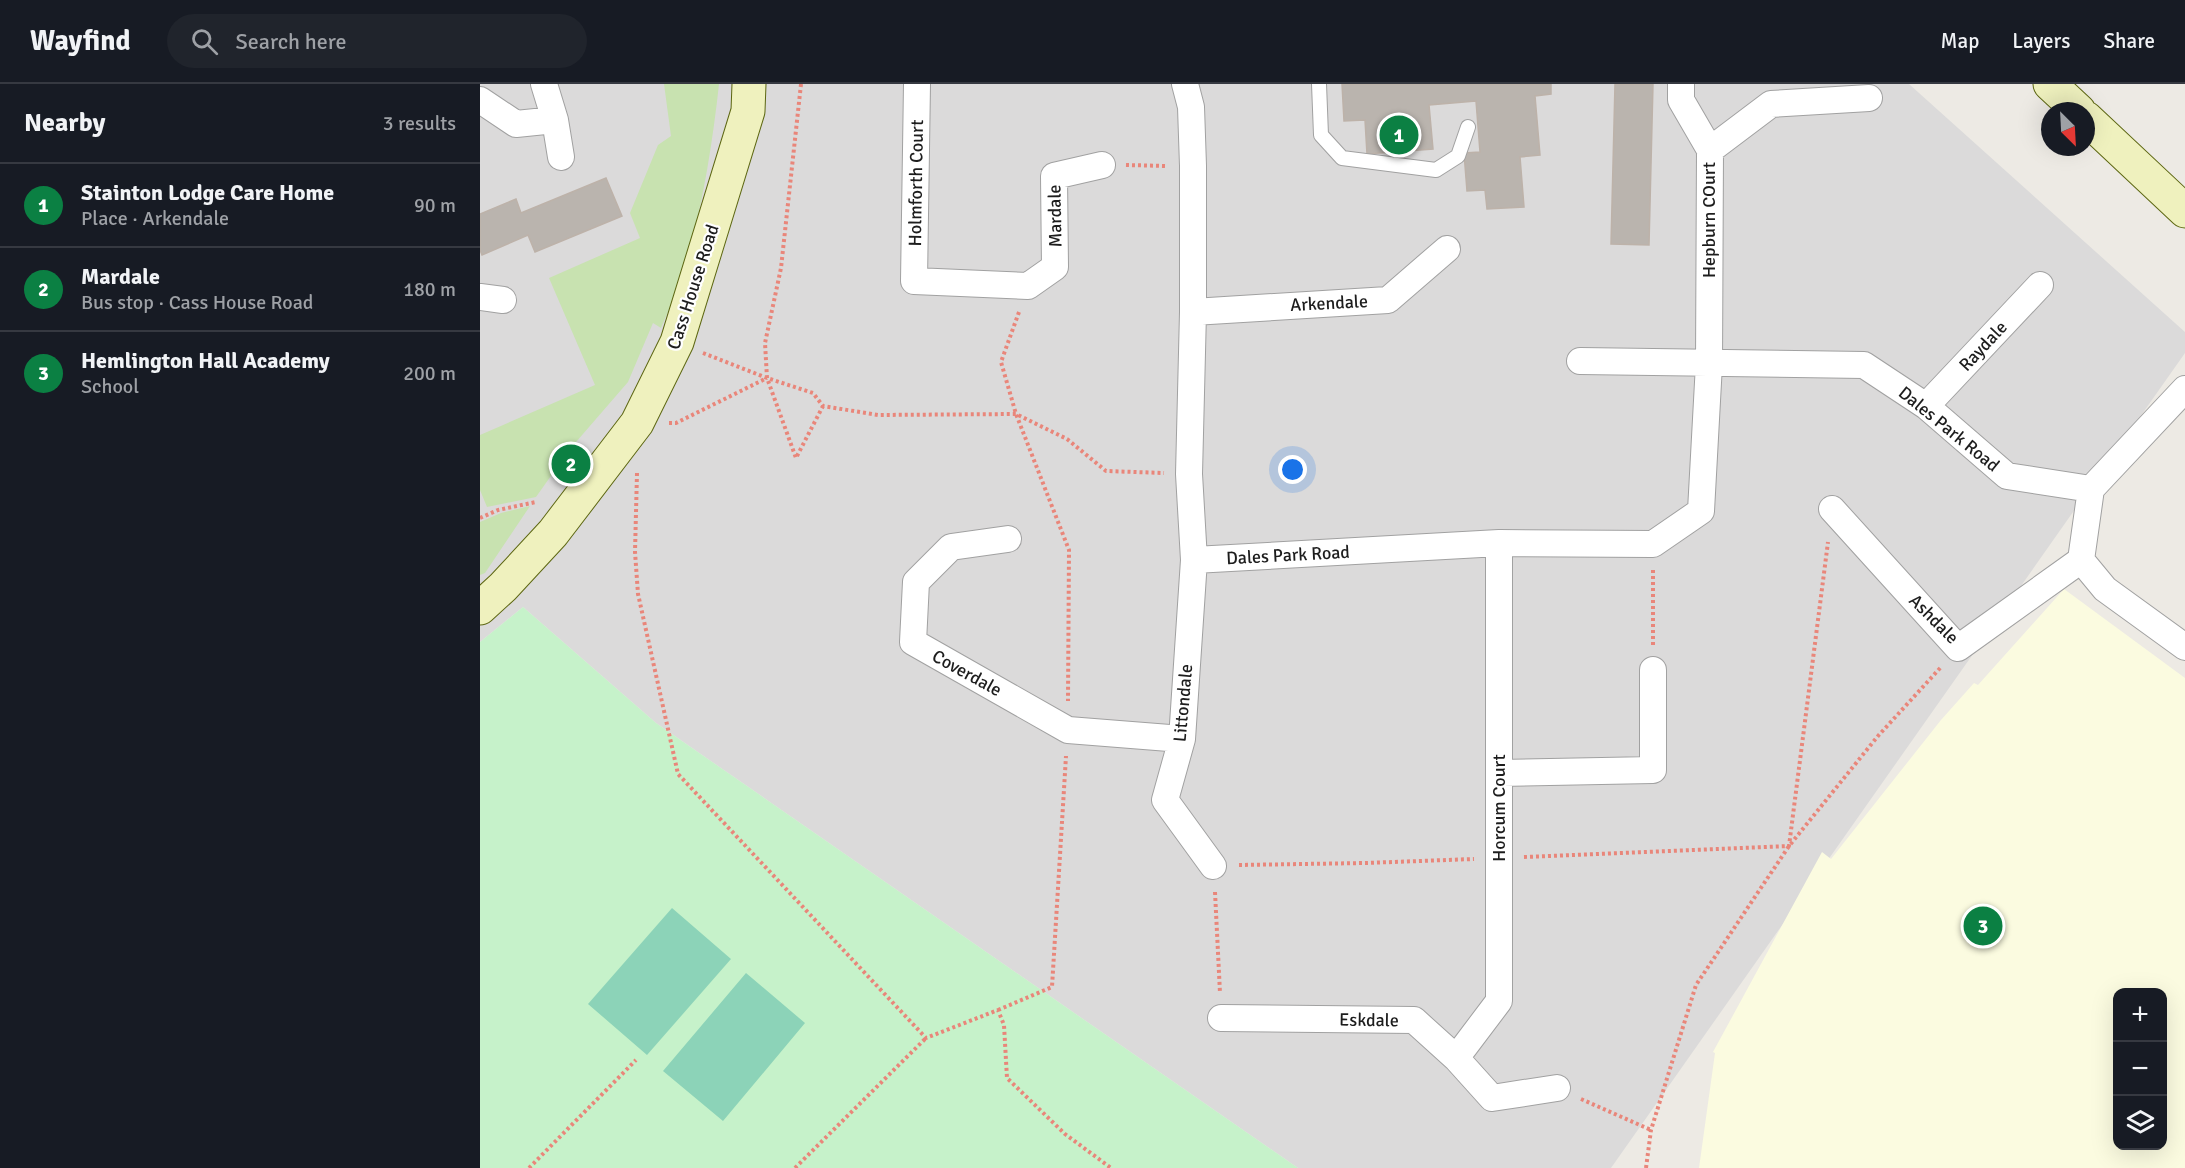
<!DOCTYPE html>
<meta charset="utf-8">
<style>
:root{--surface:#171b24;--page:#20242c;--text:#f1f3f6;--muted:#9ea1a6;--line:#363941;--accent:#0b8043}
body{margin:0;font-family:Signika,sans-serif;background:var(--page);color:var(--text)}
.controls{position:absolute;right:18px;bottom:18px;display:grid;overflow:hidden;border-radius:12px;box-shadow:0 6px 24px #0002}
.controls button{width:54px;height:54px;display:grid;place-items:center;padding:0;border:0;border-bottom:2px solid var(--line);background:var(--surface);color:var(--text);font:30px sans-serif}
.compass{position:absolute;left:1561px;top:18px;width:54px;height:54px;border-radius:50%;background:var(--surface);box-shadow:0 6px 24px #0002;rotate:156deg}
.you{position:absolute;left:813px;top:386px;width:21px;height:21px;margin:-15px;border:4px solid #fff;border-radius:50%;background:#1a73e8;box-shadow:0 0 0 9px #1a73e833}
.badge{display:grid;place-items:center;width:39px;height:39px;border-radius:50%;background:var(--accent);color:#fff;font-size:20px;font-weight:700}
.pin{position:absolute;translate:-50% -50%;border:3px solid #fff;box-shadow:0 2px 6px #0006}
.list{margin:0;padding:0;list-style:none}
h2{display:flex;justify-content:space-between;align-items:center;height:78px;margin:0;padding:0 24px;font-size:26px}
h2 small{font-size:20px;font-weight:400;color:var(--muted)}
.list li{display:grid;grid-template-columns:39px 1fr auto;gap:18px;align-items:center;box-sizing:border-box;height:84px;padding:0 24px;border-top:2px solid var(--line)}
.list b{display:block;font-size:22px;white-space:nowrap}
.list p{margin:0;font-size:20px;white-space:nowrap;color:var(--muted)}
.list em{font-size:20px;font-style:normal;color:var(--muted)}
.icon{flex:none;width:33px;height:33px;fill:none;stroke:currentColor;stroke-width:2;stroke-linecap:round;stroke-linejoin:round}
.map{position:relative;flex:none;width:1705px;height:1084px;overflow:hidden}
header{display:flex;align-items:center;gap:36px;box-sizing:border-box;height:84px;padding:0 30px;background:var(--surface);border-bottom:2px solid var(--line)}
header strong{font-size:28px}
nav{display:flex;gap:33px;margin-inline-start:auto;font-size:21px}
.search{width:420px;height:54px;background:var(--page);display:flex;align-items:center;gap:15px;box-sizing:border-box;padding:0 21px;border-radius:33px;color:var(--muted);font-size:22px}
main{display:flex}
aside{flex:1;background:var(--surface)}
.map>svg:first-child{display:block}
.residential{fill:#dbdada}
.education{fill:#fbfbe0;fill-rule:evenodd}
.grass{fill:#c8e2b0}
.park{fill:#c6f2ca}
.pitch{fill:#8cd3b8}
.building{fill:#bab4ae;stroke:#bdb2a9;stroke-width:1.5}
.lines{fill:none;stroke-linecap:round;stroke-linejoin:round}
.lane-casing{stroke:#a1a1a1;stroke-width:16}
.street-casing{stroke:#a1a1a1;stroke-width:28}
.secondary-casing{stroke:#5d6712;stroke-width:35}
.path{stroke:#e9867a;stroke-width:4;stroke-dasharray:3 3;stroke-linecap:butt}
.lane{stroke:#fff;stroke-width:14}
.street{stroke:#fff;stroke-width:26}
.secondary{stroke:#eff1be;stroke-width:33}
.labels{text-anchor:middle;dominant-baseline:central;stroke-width:4.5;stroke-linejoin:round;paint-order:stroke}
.street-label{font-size:18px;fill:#1d1d1d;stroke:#fff}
</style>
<header>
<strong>Wayfind</strong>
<div class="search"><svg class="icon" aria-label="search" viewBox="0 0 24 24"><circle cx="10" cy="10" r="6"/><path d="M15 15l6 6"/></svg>Search here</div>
<nav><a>Map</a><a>Layers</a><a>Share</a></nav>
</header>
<main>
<aside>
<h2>Nearby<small>3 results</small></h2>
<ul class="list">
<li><span class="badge">1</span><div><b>Stainton Lodge Care Home</b><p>Place · Arkendale</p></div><em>90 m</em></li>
<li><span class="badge">2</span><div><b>Mardale</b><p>Bus stop · Cass House Road</p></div><em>180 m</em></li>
<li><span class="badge">3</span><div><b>Hemlington Hall Academy</b><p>School</p></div><em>200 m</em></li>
</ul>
</aside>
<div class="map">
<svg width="1705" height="1084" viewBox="0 0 1705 1084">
<rect width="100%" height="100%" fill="#edeae4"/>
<!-- residential -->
<path class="residential" d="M0,0H1429L1705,248V269L1131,1084H818L176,639L43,523L0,558Z"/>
<!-- education -->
<path class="education" d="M1584,505L1705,594V1084H1219L1235,969L1233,968L1342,768L1351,775L1461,636L1494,599L1498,601ZM1638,908H1682V1062H1638Z"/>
<!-- grass -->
<path class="grass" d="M184,0H239C232,65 220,139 199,201C194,215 187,230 181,244L173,239L148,298L90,365L56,413L7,423L0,406V351L115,301L69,194L160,154L150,129L178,61L191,52Z
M50,422L5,489L0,491V438L21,429Z"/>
<!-- park -->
<path class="park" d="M43,523L176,639L818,1084H0V558Z"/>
<!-- pitch -->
<path class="pitch" d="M192,824L251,875L167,971L108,920Z
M266,889L325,939L243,1037L183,987Z"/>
<!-- building -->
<path class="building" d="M862,0H1071V10L1055,12L1060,71L1040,73L1044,123L1007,125L1005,106L987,107L984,69L1000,68L996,17L949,21L953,65L887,70L885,36L864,37Z
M1135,0H1173L1169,161L1131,160Z
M126,94L142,132L55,168L48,151L2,171L0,166V130L36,115L41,129Z"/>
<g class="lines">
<!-- lane casing -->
<g class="lane-casing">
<path id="lane" d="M839,0L841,51L862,74L956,86L978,72L988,43"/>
</g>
<!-- street casing -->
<g class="street-casing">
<path id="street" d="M64,0L75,36L81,73
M437,0L434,197L548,202L575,183L574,92L622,81
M705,0L711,23L713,82V228L709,390L714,476L1019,459L1173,460L1221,427L1229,280L1230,66L1201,16V0
M0,16L36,40L75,36
M1230,66L1291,20L1389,14
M0,213L23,216
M713,228L908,216L967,165
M1100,277L1384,281L1446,322L1527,392L1611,405L1705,305
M1446,322L1560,201
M1352,425L1478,564L1601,476
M528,455L471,463L436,498L433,558L588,646L702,655
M714,476L702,655L685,716L733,782
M1601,476L1625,505L1705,563
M1601,476L1611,405
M1019,689L1173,686V586
M741,934L934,936L976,974L1012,1014L1077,1004
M976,974L1019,917V459"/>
</g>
<!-- secondary casing -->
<g class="secondary-casing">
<path id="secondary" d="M1570,0L1599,27
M1606,34L1705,127
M0,524L23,503L73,449L157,339L197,258L268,27L269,0"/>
</g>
<!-- path -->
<path class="path" d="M321,0L301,184L285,259L287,294L316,374L343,322
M646,81L687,82
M539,228L521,278L536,330L589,466L588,617
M223,269L287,294L333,309L343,322L398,331L536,330L587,355L626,387L684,389
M189,339H196L287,294
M157,389L155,468L158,510L198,690L446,954L518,926L524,941L527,994L585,1050L631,1084
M0,434L18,426L56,418
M1173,561V485
M1044,773L1309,762L1348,458
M759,781L886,779L994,775
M735,808L740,909
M518,926L572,903L586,672
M1101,1015L1171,1046
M49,1084L156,976
M315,1084L446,954
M1166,1084L1171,1046L1216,901L1309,762L1398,652L1462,582"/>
<!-- lane -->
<use href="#lane" class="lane"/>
<!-- street -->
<use href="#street" class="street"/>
<!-- secondary -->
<use href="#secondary" class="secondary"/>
</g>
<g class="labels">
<!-- street labels -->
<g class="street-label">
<text transform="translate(436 99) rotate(-89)">Holmforth Court</text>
<text transform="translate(575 132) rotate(-91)">Mardale</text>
<text transform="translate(1229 136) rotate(-90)">Hepburn COurt</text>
<text transform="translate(213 203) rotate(-72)">Cass House Road</text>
<text transform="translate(849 219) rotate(-3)">Arkendale</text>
<text transform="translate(1503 262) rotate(-47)">Raydale</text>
<text transform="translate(1469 345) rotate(39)">Dales Park Road</text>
<text transform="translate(808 471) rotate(-3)">Dales Park Road</text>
<text transform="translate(1454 535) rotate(45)">Ashdale</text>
<text transform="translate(487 589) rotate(29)">Coverdale</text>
<text transform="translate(703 619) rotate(-85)">Littondale</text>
<text transform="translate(1019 724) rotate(-90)">Horcum Court</text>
<text transform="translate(889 936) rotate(1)">Eskdale</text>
</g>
</g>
</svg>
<div class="controls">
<button>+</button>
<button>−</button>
<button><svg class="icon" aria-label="layers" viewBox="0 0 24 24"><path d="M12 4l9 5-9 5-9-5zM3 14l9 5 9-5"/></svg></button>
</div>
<svg class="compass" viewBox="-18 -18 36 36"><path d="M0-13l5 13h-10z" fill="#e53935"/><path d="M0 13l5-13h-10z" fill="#9ea1a6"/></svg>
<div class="you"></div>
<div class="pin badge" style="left:919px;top:51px">1</div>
<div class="pin badge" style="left:91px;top:380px">2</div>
<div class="pin badge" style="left:1503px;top:842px">3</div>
</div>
</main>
